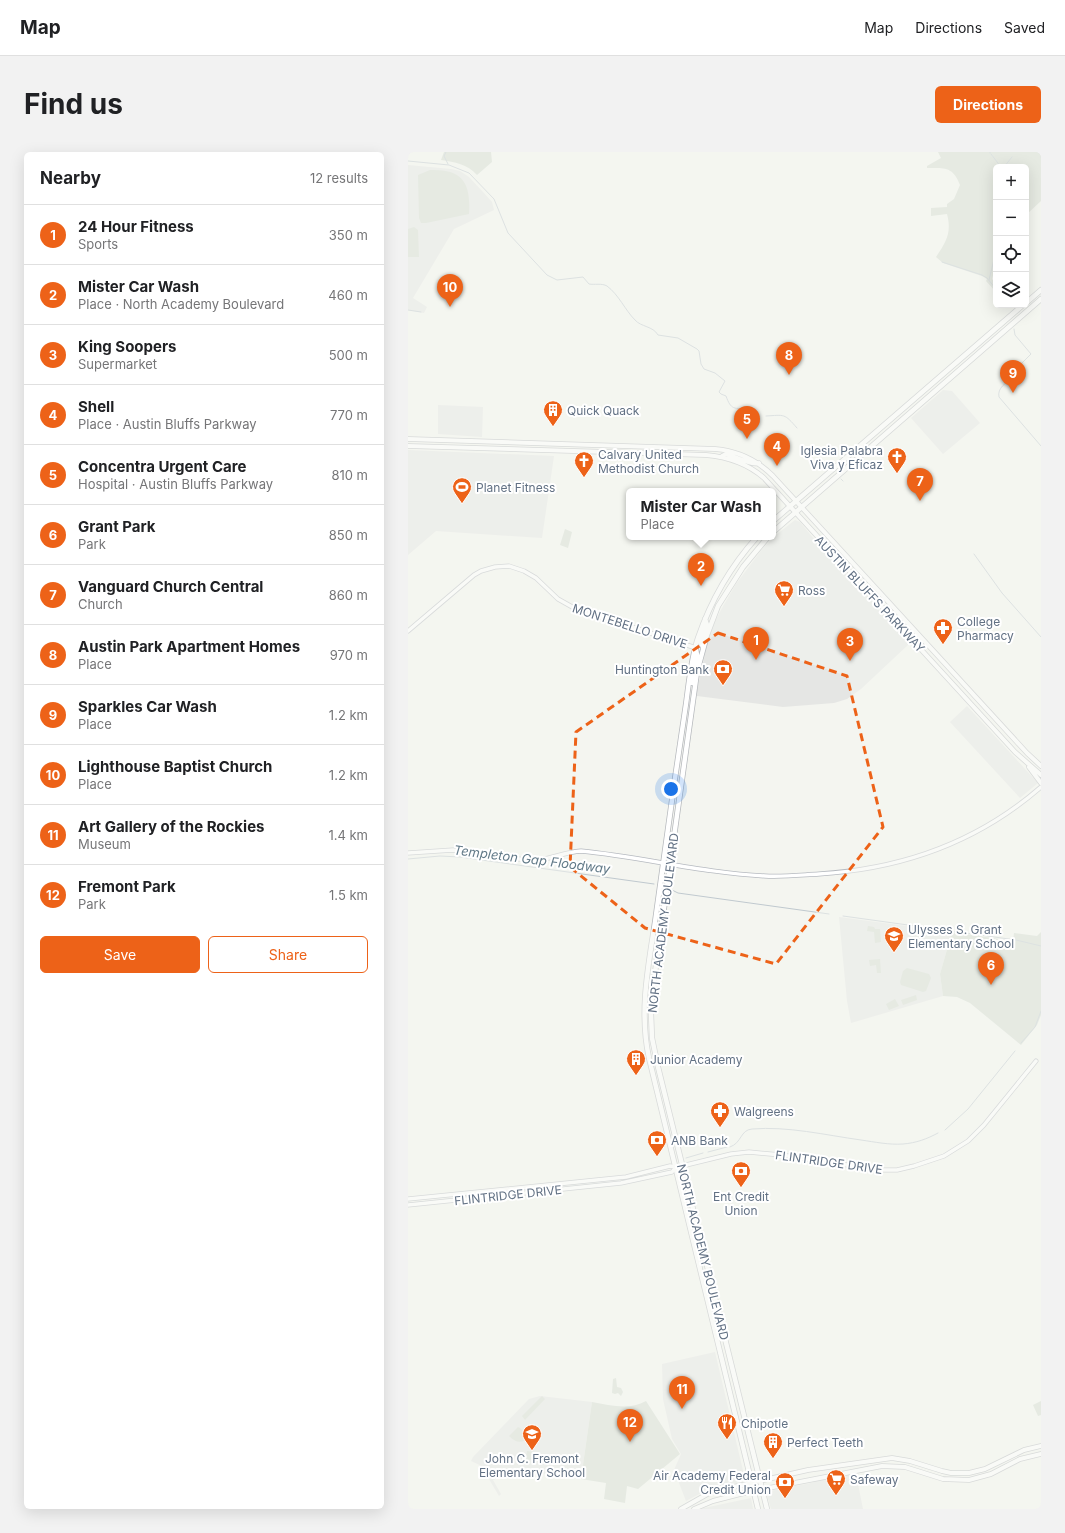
<!DOCTYPE html>
<meta charset="utf-8">
<style>
:root{--surface:#fff;--page:#f2f2f2;--text:#202124;--muted:#757577;--line:#e0e0e0;--accent:#ed6218}
body{margin:0;font-family:Inter,sans-serif;background:var(--page);color:var(--text)}
.controls{position:absolute;right:12px;top:12px;display:grid;overflow:hidden;border-radius:6px;box-shadow:0 4px 16px #0002}
.controls button{width:36px;height:36px;display:grid;place-items:center;padding:0;border:0;border-bottom:1px solid var(--line);background:var(--surface);color:var(--text);font:20px sans-serif}
.you{position:absolute;left:263px;top:637px;width:14px;height:14px;margin:-10px;border:3px solid #fff;border-radius:50%;background:#1a73e8;box-shadow:0 0 0 6px #1a73e833}
.badge{display:grid;place-items:center;width:26px;height:26px;border-radius:50%;background:var(--accent);color:#fff;font-size:13px;font-weight:700}
.pin{position:absolute;translate:-50% -33px;filter:drop-shadow(0 1px 2px #0008)}
.pin::after{content:'';position:absolute;top:21px;width:14px;height:12px;background:inherit;clip-path:polygon(0 0,100% 0,50% 100%)}
.popup{position:absolute;left:218px;top:336px;width:150px;height:52px;box-sizing:border-box;display:grid;place-content:center;border-radius:6px;background:var(--surface);filter:drop-shadow(0 1px 3px #0005);font-size:13px;white-space:nowrap;color:var(--muted)}
.popup b{font-size:15px;color:var(--text)}
.popup::after{content:'';position:absolute;left:50%;top:100%;margin-left:-8px;border:8px solid transparent;border-top-color:var(--surface)}
.list{margin:0;padding:0;list-style:none}
h2{display:flex;justify-content:space-between;align-items:center;height:52px;margin:0;padding:0 16px;font-size:17px}
h2 small{font-size:13px;font-weight:400;color:var(--muted)}
.list li{display:grid;grid-template-columns:26px 1fr auto;gap:12px;align-items:center;box-sizing:border-box;height:60px;padding:0 16px;border-top:1px solid var(--line)}
.list b{display:block;font-size:15px;white-space:nowrap}
.list p{margin:0;font-size:13px;white-space:nowrap;color:var(--muted)}
.list em{font-size:13px;font-style:normal;color:var(--muted)}
.actions{display:flex;gap:8px;padding:12px 16px}
.actions a{flex:1;padding:9px 0;border:1px solid var(--accent);border-radius:6px;text-align:center;font-size:14px;color:var(--accent)}
.actions .main{background:var(--accent);color:#fff}
.icon{flex:none;width:22px;height:22px;fill:none;stroke:currentColor;stroke-width:2;stroke-linecap:round;stroke-linejoin:round}
.map{position:relative;flex:none;width:633px;height:1357px;overflow:hidden;border-radius:6px}
header{display:flex;align-items:center;gap:24px;box-sizing:border-box;height:56px;padding:0 20px;background:var(--surface);border-bottom:1px solid var(--line)}
header strong{font-size:19px}
nav{display:flex;gap:22px;margin-inline-start:auto;font-size:14px}
.intro{display:flex;align-items:center;justify-content:space-between;box-sizing:border-box;height:96px;padding:0 24px}
h1{margin:0;font-size:28px}
.button{padding:10px 18px;border-radius:6px;background:var(--accent);color:#fff;font-size:14px;font-weight:700}
main{display:flex;gap:24px;padding:0 24px}
aside{flex:1;background:var(--surface);border-radius:6px;box-shadow:0 4px 16px #0002}
.map>svg:first-child{display:block}
.built{fill:#e5e6e4}
.green{fill:#d4dcd1}
.lines{fill:none;stroke-linecap:round;stroke-linejoin:round}
.stream{stroke:#c0c9cf;stroke-width:1}
.secondary-casing{stroke:#b6bac0;stroke-width:5}
.primary-casing{stroke:#b7babe;stroke-width:5.5}
.highway-casing{stroke:#b6b9bd;stroke-width:6}
.secondary{stroke:#fff;stroke-width:3.5}
.primary{stroke:#fff;stroke-width:4}
.highway{stroke:#fff;stroke-width:4.5}
.marked{fill:none;stroke:#ed6218;stroke-width:3;stroke-dasharray:8 5;stroke-linejoin:round}
.labels{text-anchor:middle;dominant-baseline:central;stroke-width:4;stroke-linejoin:round;paint-order:stroke}
.poi-label{font-size:12px;fill:#627184;stroke:#fff;text-anchor:start}
.street-label{font-size:12px;fill:#627184;stroke:#fff}
.water-label{font-size:13px;font-style:italic;fill:#627a88;stroke:#fff}
</style>
<header>
<strong>Map</strong>
<nav><a>Map</a><a>Directions</a><a>Saved</a></nav>
</header>
<div class="intro"><h1>Find us</h1><a class="button">Directions</a></div>
<main>
<aside>
<h2>Nearby<small>12 results</small></h2>
<ul class="list">
<li><span class="badge">1</span><div><b>24 Hour Fitness</b><p>Sports</p></div><em>350 m</em></li>
<li><span class="badge">2</span><div><b>Mister Car Wash</b><p>Place · North Academy Boulevard</p></div><em>460 m</em></li>
<li><span class="badge">3</span><div><b>King Soopers</b><p>Supermarket</p></div><em>500 m</em></li>
<li><span class="badge">4</span><div><b>Shell</b><p>Place · Austin Bluffs Parkway</p></div><em>770 m</em></li>
<li><span class="badge">5</span><div><b>Concentra Urgent Care</b><p>Hospital · Austin Bluffs Parkway</p></div><em>810 m</em></li>
<li><span class="badge">6</span><div><b>Grant Park</b><p>Park</p></div><em>850 m</em></li>
<li><span class="badge">7</span><div><b>Vanguard Church Central</b><p>Church</p></div><em>860 m</em></li>
<li><span class="badge">8</span><div><b>Austin Park Apartment Homes</b><p>Place</p></div><em>970 m</em></li>
<li><span class="badge">9</span><div><b>Sparkles Car Wash</b><p>Place</p></div><em>1.2 km</em></li>
<li><span class="badge">10</span><div><b>Lighthouse Baptist Church</b><p>Place</p></div><em>1.2 km</em></li>
<li><span class="badge">11</span><div><b>Art Gallery of the Rockies</b><p>Museum</p></div><em>1.4 km</em></li>
<li><span class="badge">12</span><div><b>Fremont Park</b><p>Park</p></div><em>1.5 km</em></li>
</ul>
<div class="actions"><a class="main">Save</a><a>Share</a></div>
</aside>
<div class="map">
<svg width="633" height="1357" viewBox="0 0 633 1357">
<rect width="100%" height="100%" fill="#f4f5f0"/>
<!-- built -->
<path class="built" d="M0,13L43,17L52,19L61,25L75,40L84,50L86,58L46,77L5,146L19,155L16,161L0,158Z
M535,238L544,239L572,271L535,302L503,266Z
M30,253L75,255L74,285L30,282Z
M0,298L146,304L134,386L28,379L0,403Z
M387,368L392,370L406,387L422,405L426,406L431,414L463,446L467,454L500,487L501,492L453,537L439,547L426,551L375,555L289,544L288,543L299,492L305,473L314,456L328,432L355,396L368,383Z
M559,554L630,631L612,646L542,570Z
M431,765L544,780L532,822L535,844L443,871L439,849Z
M307,1200L337,1327L336,1329L297,1339L278,1349L266,1318L273,1302L264,1287L255,1247L254,1212Z
M132,1244L184,1250L173,1327L116,1319L106,1321L85,1328L93,1342L91,1344L78,1322V1316L63,1309L65,1305L121,1247Z
M446,1321L448,1322L455,1357H363L359,1343L362,1339L403,1331L413,1327Z
M343,1346L345,1357H293L296,1356Z"/>
<!-- green -->
<path class="green" d="M36,0H83L84,10L69,23C59,12 47,10 33,8Z
M530,0H633V49L618,63V15H588V112L584,127L588,132V140L578,129L579,127L574,124L535,111L528,105C538,90 544,81 539,62L523,64V56L539,55V52L546,47L552,33C545,14 536,16 519,16V14L533,6Z
M22,18C54,17 63,30 61,62L18,71H13L11,66L10,23Z
M6,75L10,78L11,105H0V77Z
M157,377L164,380L160,396L152,393Z
M460,774L466,775L467,777H472L473,790L467,791L466,780L459,779Z
M544,780L605,789L606,781L629,784L633,780V863L629,873L613,893L562,851L549,845L535,844L532,822Z
M472,807L473,821H469L468,813L462,814L461,808Z
M499,816L521,822L523,826L518,839L515,840L493,833L492,830L495,819Z
M508,843L509,848L495,853L493,848Z
M487,847L491,854L481,858L478,852Z
M208,1226L209,1235L213,1236L215,1240L213,1244L210,1241L207,1242L204,1241L205,1227Z
M134,1244L137,1247L117,1268L114,1264Z
M238,1249L272,1302L230,1337L219,1334L217,1351L196,1347L198,1331L173,1327L184,1250C202,1253 221,1259 238,1249Z
M633,1249V1263L630,1264L625,1253Z
M110,1275L112,1276L121,1285C114,1292 108,1291 101,1284Z
M119,1299L132,1301L131,1303H134L133,1310L118,1307Z"/>
<g class="lines">
<!-- stream -->
<path class="stream" d="M38,0L36,4L40,12
M582,0V1
M583,2L593,15
M0,9L41,13L61,21L86,47L100,81L139,123L149,128L175,125L181,132C186,133 194,131 199,134C211,143 217,158 227,168C233,175 245,174 250,183L270,186L289,197L291,199L293,212L296,217L307,221L317,229L311,240L313,242L318,244C323,258 326,257 341,256
M596,15L604,5
M534,110L574,123L579,126L588,137
M581,128L588,99
M602,153L603,154
M0,158L13,160
M606,177L607,183L623,202L608,217
M604,226C598,231 589,236 591,245L633,294
M358,264C377,263 376,261 389,276
M433,327L435,329
M566,402L594,441L633,485
M0,707L32,704L52,705L246,732
M264,738L270,741L421,762
M435,764L608,788L633,794
M613,891L627,875L633,859
M537,978L560,957L607,899
M322,995C334,991 332,978 344,977C380,974 417,983 453,988C467,990 481,993 495,992C508,991 519,987 530,981
M300,1000L319,995
M278,1006L295,1001"/>
<!-- secondary casing -->
<g class="secondary-casing">
<path id="secondary" d="M0,479L66,423L73,419L87,415L101,414L116,419L128,426L150,447L166,456L288,496
M0,701L45,698L126,709C143,707 157,700 173,699C235,705 295,721 357,724C375,725 393,723 411,722C494,717 570,690 633,635
M0,1047L218,1025L262,1014L268,1015L274,1014L323,1002L341,1000L373,1003L472,1018H489L506,1014L536,1004L560,989L576,973L628,909
M0,1053L213,1031L264,1020L268,1015"/>
</g>
<!-- primary casing -->
<g class="primary-casing">
<path id="primary" d="M0,287L307,297C331,299 349,308 365,324L619,601L633,614
M0,294L298,303C320,305 339,311 356,326L607,600L633,623
M314,304L318,302C326,304 345,314 351,311
M621,615L633,631
M273,1357L303,1340L400,1318L484,1306L502,1309L534,1319L543,1321H561L577,1317L616,1298L633,1294
M286,1357L305,1349L340,1340L474,1314L497,1315L535,1327L561,1328L583,1322L612,1307L633,1302"/>
</g>
<!-- highway casing -->
<g class="highway-casing">
<path id="highway" d="M618,151L633,138
M365,369L615,153
M365,380L633,147
M349,385C322,415 303,448 290,486C283,507 281,530 278,552C274,579 270,606 266,633C260,679 253,725 247,770C240,816 231,860 241,906L350,1357
M295,495L293,491L299,473L297,467
M284,531L289,503L288,497
M359,1357L250,915L244,886L243,862L244,842L289,520L299,483L310,454L335,415L360,385"/>
</g>
<!-- secondary -->
<use href="#secondary" class="secondary"/>
<!-- primary -->
<use href="#primary" class="primary"/>
<!-- highway -->
<use href="#highway" class="highway"/>
</g>
<!-- marked area -->
<path d="M0 0H633V1357H0ZM310,481L439,524L475,675L368,812L237,776L162,715L168,580Z" fill="#f4f5f0" fill-opacity=".55" fill-rule="evenodd"/>
<path class="marked" d="M310,481L439,524L475,675L368,812L237,776L162,715L168,580Z"/>
<!-- icons -->
<defs>
<g id="building-pin" transform="scale(1)"><path d="M0 17L-7.5 6A9.5 9.5 0 1 1 7.5 6Z" fill="#ed6218" stroke="#fff"/><path d="M-4-6H4V6H1V3H-1V6H-4ZM-2.5-4.3h1.7v1.8h-1.7ZM.8-4.3h1.7v1.8H.8ZM-2.5-1h1.7V.8h-1.7ZM.8-1h1.7V.8H.8Z" fill="#fff"/></g>
<g id="church-pin" transform="scale(1)"><path d="M0 17L-7.5 6A9.5 9.5 0 1 1 7.5 6Z" fill="#ed6218" stroke="#fff"/><path d="M-1.2-6h2.4v3.5h3.3v2.4h-3.3V6h-2.4V-.1h-3.3v-2.4h3.3Z" fill="#fff"/></g>
<g id="stadium-pin" transform="scale(1)"><path d="M0 17L-7.5 6A9.5 9.5 0 1 1 7.5 6Z" fill="#ed6218" stroke="#fff"/><path d="M0-5a6.5 5 0 1 0 0 10a6.5 5 0 1 0 0-10ZM-3.5-1.8h7v3.6h-7Z" fill="#fff"/></g>
<g id="supermarket-pin" transform="scale(1)"><path d="M0 17L-7.5 6A9.5 9.5 0 1 1 7.5 6Z" fill="#ed6218" stroke="#fff"/><path d="M-6-5.5h2.5l.6 2H6L4.5 2H-2.5L-4.4-4H-6ZM-1.5 3.2a1.3 1.3 0 1 0 .1 0ZM3 3.2a1.3 1.3 0 1 0 .1 0Z" fill="#fff"/></g>
<g id="pharmacy-pin" transform="scale(1)"><path d="M0 17L-7.5 6A9.5 9.5 0 1 1 7.5 6Z" fill="#ed6218" stroke="#fff"/><path d="M-2-6h4v4h4v4h-4v4h-4v-4h-4v-4h4Z" fill="#fff"/></g>
<g id="bank-pin" transform="scale(1)"><path d="M0 17L-7.5 6A9.5 9.5 0 1 1 7.5 6Z" fill="#ed6218" stroke="#fff"/><path d="M-6-4H6V4H-6ZM0-2.3a2.3 2.3 0 1 0 0 4.6a2.3 2.3 0 1 0 0-4.6Z" fill="#fff"/></g>
<g id="school-pin" transform="scale(1)"><path d="M0 17L-7.5 6A9.5 9.5 0 1 1 7.5 6Z" fill="#ed6218" stroke="#fff"/><path d="M0-5L7-2L0 1L-7-2ZM-4 1L0 2.5L4 1V4Q0 6-4 4Z" fill="#fff"/></g>
<g id="restaurant-pin" transform="scale(1)"><path d="M0 17L-7.5 6A9.5 9.5 0 1 1 7.5 6Z" fill="#ed6218" stroke="#fff"/><path d="M-5-6h1v4h1v-4h1v4h1v-4h1v5L-1.5 .5V6h-2V.5L-5-1ZM5-6V6H3V1.5H1.5Q1.5-4 5-6Z" fill="#fff"/></g>
</defs>
<g fill-rule="evenodd">
<use href="#building-pin" x="145" y="258"/>
<use href="#church-pin" x="489" y="305"/>
<use href="#church-pin" x="176" y="309"/>
<use href="#stadium-pin" x="54" y="335"/>
<use href="#supermarket-pin" x="376" y="438"/>
<use href="#pharmacy-pin" x="535" y="476"/>
<use href="#bank-pin" x="315" y="517"/>
<use href="#school-pin" x="486" y="784"/>
<use href="#building-pin" x="228" y="907"/>
<use href="#pharmacy-pin" x="312" y="959"/>
<use href="#bank-pin" x="249" y="988"/>
<use href="#bank-pin" x="333" y="1019"/>
<use href="#restaurant-pin" x="319" y="1271"/>
<use href="#school-pin" x="124" y="1282"/>
<use href="#building-pin" x="365" y="1290"/>
<use href="#supermarket-pin" x="428" y="1327"/>
<use href="#bank-pin" x="377" y="1330"/>
</g>
<g class="labels">
<!-- poi labels -->
<g class="poi-label">
<text x="159" y="258">Quick Quack</text>
<text x="475" y="298" text-anchor="end">Iglesia Palabra<tspan x="475" dy="14">Viva y Eficaz</tspan></text>
<text x="190" y="302">Calvary United<tspan x="190" dy="14">Methodist Church</tspan></text>
<text x="68" y="335">Planet Fitness</text>
<text x="390" y="438">Ross</text>
<text x="549" y="469">College<tspan x="549" dy="14">Pharmacy</tspan></text>
<text x="301" y="517" text-anchor="end">Huntington Bank</text>
<text x="500" y="777">Ulysses S. Grant<tspan x="500" dy="14">Elementary School</tspan></text>
<text x="242" y="907">Junior Academy</text>
<text x="326" y="959">Walgreens</text>
<text x="263" y="988">ANB Bank</text>
<text x="333" y="1044" text-anchor="middle">Ent Credit<tspan x="333" dy="14">Union</tspan></text>
<text x="333" y="1271">Chipotle</text>
<text x="379" y="1290">Perfect Teeth</text>
<text x="124" y="1306" text-anchor="middle">John C. Fremont<tspan x="124" dy="14">Elementary School</tspan></text>
<text x="363" y="1323" text-anchor="end">Air Academy Federal<tspan x="363" dy="14">Credit Union</tspan></text>
<text x="442" y="1327">Safeway</text>
</g>
<!-- street labels -->
<g class="street-label">
<text transform="translate(462 442) rotate(47)">AUSTIN BLUFFS PARKWAY</text>
<text transform="translate(222 474) rotate(18)">MONTEBELLO DRIVE</text>
<text transform="translate(255 771) rotate(-83)">NORTH ACADEMY BOULEVARD</text>
<text transform="translate(421 1010) rotate(8)">FLINTRIDGE DRIVE</text>
<text transform="translate(100 1043) rotate(-6)">FLINTRIDGE DRIVE</text>
<text transform="translate(295 1100) rotate(76)">NORTH ACADEMY BOULEVARD</text>
</g>
<!-- water labels -->
<g class="water-label">
<text transform="translate(124 707) rotate(7)">Templeton Gap Floodway</text>
</g>
</g>
</svg>
<div class="controls">
<button>+</button>
<button>−</button>
<button><svg class="icon" aria-label="locate" viewBox="0 0 24 24"><circle cx="12" cy="12" r="6"/><path d="M12 2v4M12 18v4M2 12h4M18 12h4"/></svg></button>
<button><svg class="icon" aria-label="layers" viewBox="0 0 24 24"><path d="M12 4l9 5-9 5-9-5zM3 14l9 5 9-5"/></svg></button>
</div>
<div class="you"></div>
<div class="pin badge" style="left:348px;top:508px">1</div>
<div class="pin badge" style="left:293px;top:434px">2</div>
<div class="popup"><b>Mister Car Wash</b>Place</div>
<div class="pin badge" style="left:442px;top:509px">3</div>
<div class="pin badge" style="left:369px;top:314px">4</div>
<div class="pin badge" style="left:339px;top:287px">5</div>
<div class="pin badge" style="left:583px;top:833px">6</div>
<div class="pin badge" style="left:512px;top:349px">7</div>
<div class="pin badge" style="left:381px;top:223px">8</div>
<div class="pin badge" style="left:605px;top:241px">9</div>
<div class="pin badge" style="left:42px;top:155px">10</div>
<div class="pin badge" style="left:274px;top:1257px">11</div>
<div class="pin badge" style="left:222px;top:1290px">12</div>
</div>
</main>
